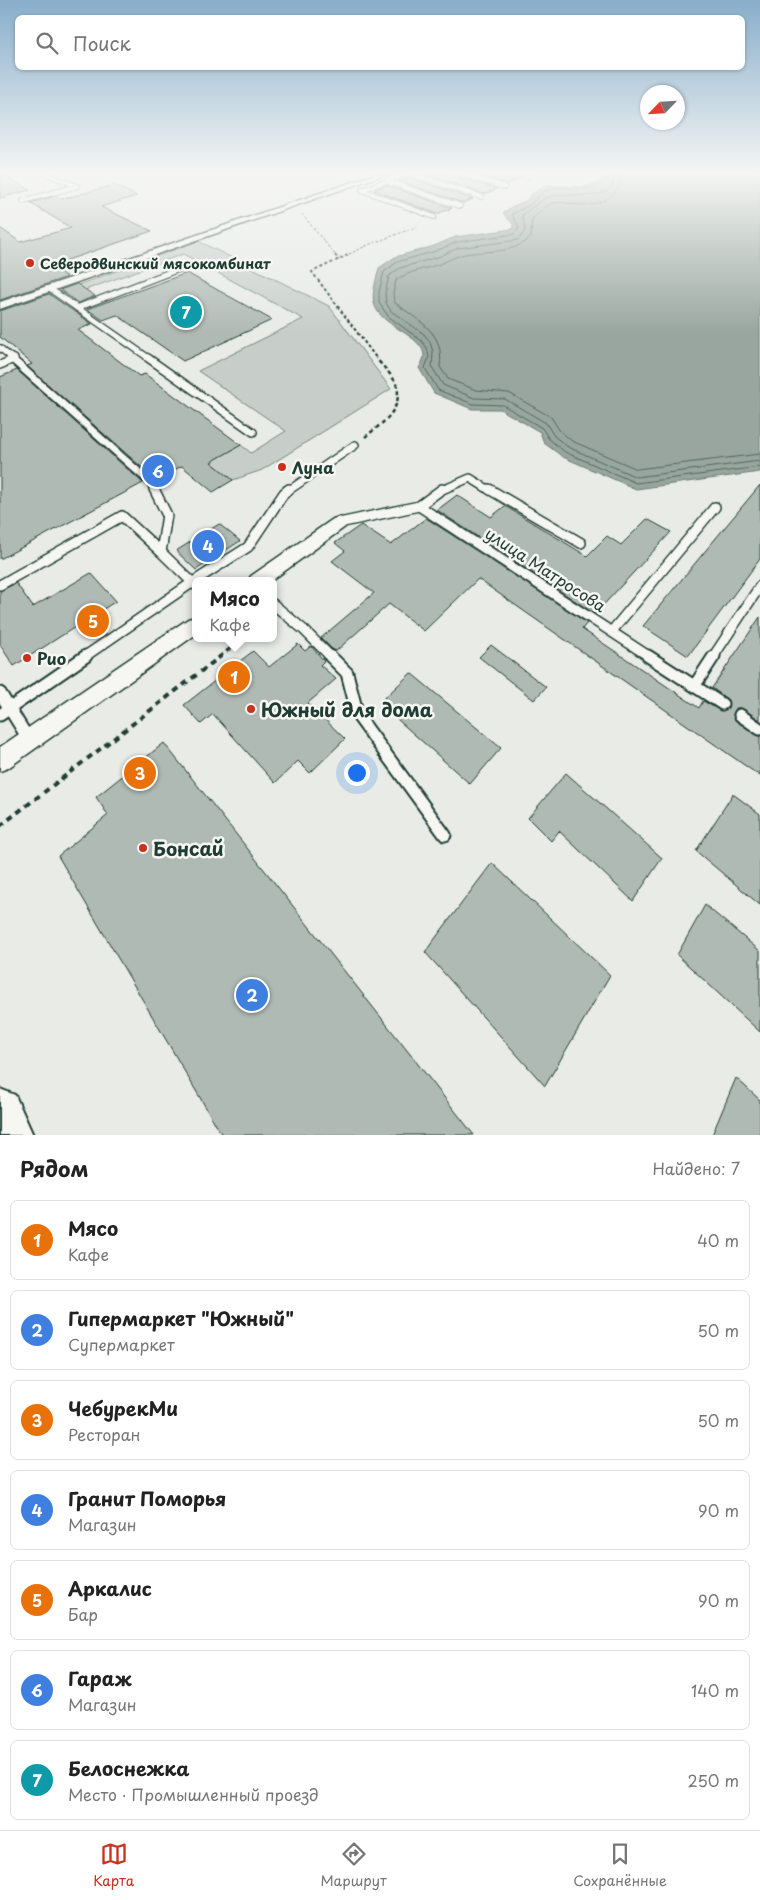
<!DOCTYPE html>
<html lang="ru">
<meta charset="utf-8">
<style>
:root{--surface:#fff;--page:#f6f6f6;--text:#222;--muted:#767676;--line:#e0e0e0;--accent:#c8321e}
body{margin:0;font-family:"Playpen Sans",sans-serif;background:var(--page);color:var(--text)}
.compass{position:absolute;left:640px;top:85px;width:45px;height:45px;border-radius:50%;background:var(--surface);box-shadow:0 1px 4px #0004;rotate:245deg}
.you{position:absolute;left:356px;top:772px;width:18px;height:18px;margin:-12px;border:4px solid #fff;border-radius:50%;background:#1a73e8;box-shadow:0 0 0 8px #1a73e833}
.badge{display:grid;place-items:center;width:32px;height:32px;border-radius:50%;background:var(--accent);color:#fff;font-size:16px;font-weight:700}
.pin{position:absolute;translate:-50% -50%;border:2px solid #fff;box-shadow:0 1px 5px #0006}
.popup{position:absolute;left:192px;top:577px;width:85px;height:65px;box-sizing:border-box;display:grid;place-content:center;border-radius:8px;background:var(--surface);filter:drop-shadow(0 1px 4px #0005);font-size:16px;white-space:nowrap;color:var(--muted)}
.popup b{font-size:19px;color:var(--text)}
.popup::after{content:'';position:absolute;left:50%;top:100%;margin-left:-10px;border:10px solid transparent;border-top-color:var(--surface)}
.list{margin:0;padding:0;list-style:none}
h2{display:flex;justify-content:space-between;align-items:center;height:65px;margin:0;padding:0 20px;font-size:21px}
h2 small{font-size:16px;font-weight:400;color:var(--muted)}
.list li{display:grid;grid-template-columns:32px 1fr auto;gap:15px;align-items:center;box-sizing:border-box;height:80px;margin:0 10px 10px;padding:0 10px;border:1px solid var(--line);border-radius:8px}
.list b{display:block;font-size:19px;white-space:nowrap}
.list p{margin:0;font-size:16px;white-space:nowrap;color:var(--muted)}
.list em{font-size:16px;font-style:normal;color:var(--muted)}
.icon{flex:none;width:28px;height:28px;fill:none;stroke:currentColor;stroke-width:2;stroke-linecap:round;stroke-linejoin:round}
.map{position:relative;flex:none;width:760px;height:1135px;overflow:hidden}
.search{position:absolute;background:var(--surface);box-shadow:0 1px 4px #0004;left:15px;right:15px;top:15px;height:55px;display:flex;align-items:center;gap:12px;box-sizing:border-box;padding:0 18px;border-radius:8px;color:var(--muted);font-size:19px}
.sheet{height:695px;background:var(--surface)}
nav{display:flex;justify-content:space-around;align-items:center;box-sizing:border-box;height:70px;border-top:1px solid var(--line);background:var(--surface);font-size:14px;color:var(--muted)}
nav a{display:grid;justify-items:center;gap:2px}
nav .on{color:var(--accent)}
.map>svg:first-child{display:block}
.green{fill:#c7cec9;stroke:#73867e}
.water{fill:#99a6a0;stroke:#687c75}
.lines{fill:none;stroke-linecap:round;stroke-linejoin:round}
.shore{stroke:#50675f;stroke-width:1}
.building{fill:#b0bab5;stroke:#1f3d34}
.lane-far4-casing{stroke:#1f3d34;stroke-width:6}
.lane-far3-casing{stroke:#1f3d34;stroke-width:8}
.lane-far2-casing{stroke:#1f3d34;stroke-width:10}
.lane-far1-casing{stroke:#1f3d34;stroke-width:12}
.lane-casing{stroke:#1f3d34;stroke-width:15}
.street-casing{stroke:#1f3d34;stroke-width:3}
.secondary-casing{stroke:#1f3d34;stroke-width:4}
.path-far4{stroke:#1f3d34;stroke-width:1;stroke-dasharray:2.5 2;stroke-linecap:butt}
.path-far3{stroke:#1f3d34;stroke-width:2;stroke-dasharray:3 2.5;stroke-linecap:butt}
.path-far2{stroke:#1f3d34;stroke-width:2.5;stroke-dasharray:4 3;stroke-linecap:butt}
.path-far1{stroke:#1f3d34;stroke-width:3;stroke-dasharray:5 4;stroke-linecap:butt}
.path{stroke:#1f3d34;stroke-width:4;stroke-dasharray:6 5;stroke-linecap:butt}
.lane-far4{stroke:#f6f6f2;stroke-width:4.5}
.lane-far3{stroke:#f6f6f2;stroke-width:5.5}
.lane-far2{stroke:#f6f6f2;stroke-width:7}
.lane-far1{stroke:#f6f6f2;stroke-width:9}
.lane{stroke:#f6f6f2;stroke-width:11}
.street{fill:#f6f6f2;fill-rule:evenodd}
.secondary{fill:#f6f6f2;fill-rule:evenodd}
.poi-dot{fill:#c8321e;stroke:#f6f6f2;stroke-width:2}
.labels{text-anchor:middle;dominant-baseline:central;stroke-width:5;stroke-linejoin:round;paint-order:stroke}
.far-poi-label{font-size:14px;font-weight:bold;fill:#1f3d34;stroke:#f6f6f2;text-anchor:start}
.poi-label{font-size:16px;font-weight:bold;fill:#1f3d34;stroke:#f6f6f2;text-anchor:start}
.street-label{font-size:16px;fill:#1f3d34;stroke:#f6f6f2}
.near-poi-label{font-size:19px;font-weight:bold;fill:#1f3d34;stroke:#f6f6f2;text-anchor:start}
</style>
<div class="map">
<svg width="760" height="1135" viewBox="0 0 760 1135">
<rect width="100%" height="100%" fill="#e9ebe7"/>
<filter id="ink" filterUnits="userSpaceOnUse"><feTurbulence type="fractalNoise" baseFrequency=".02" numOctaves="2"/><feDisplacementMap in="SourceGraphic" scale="10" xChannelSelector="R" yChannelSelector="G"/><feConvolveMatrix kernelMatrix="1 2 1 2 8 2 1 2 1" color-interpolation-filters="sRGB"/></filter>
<g filter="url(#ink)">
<!-- green -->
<path class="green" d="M198,241L329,306L391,389L262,470L233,480L211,462L241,445L251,453L286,431L198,371L303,319L183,254L85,290L78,285Z"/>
<!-- water -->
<path class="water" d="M603,174H760V472L636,489L563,457L544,443L540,432L500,409H472L434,393L419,368C421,365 423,360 424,357C425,335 379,327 374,303C371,293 377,278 379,268L395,257L434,246L455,237L513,229V224L503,213L513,206L527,200L530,195L547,185L584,187L598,183L604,176Z"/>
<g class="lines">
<!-- shore -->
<path class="shore" d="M609,174L608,179L593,189L556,188L545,191L528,206L512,214L519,228L514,234L457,242L436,251L397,262L384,272L379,292V303L389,317L422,341L427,348L429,357L425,368L438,390L473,404L503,405L542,428L549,439L565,452L636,483L760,467
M615,174C613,207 572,191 552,196C540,199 532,209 522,215L525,231L518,240L458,248L438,257L400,268L389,276L385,293L386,303L391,311L424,334L430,342L433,352L432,367L443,385L474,398L505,399L546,423L554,436L568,447L636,477L760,461
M623,174C620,195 601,206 581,205C572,205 563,201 554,203C545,205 539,214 532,219L531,237C512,256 485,249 461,255C454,257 447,261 440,264C425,269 409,271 396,280L393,293L394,302C419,322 445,331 440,367L448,379L476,390L509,393L551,417L560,431L572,441L637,469L760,454"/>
</g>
<!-- building -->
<path class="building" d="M1,174L30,190L0,198Z
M424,174H457L460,178L497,189L484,194Z
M474,174H517L521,178L507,184Z
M410,177L411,178L473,199L463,203L399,181Z
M114,185L137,196L101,207L152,231L50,266L67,277L0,300V228L20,242L71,228L30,203L56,196L62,199Z
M386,185L452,208L437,214L374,190Z
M187,273L272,320L183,361L117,315L103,320L87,309Z
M77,284L95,296L78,303L60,290Z
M49,294L92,324L78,330L139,376L145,374L241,445L211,462L233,480L213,492L182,466L155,479L27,366L32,364L0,337V311Z
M17,370L143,483L0,559V377Z
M760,485V559L688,656L643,626Z
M457,495L491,517L505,506L587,556L607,536L621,545L647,519L671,532L595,614L437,510Z
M426,518L587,623L582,629L699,708L703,701L721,711L728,708V700L712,688L760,617V720L741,708H736L733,715L736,721L760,736V776L478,579L424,631L389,604L336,651L332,649L321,638L374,593L332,561L345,551L335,543L361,525L391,545Z
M219,524L240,541L196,570L176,551Z
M91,573L116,601L14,666L0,645V591L16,583L33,607Z
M298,644L305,651L311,646L324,661L320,665L336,679L308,703L345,739L310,773L298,761L275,783L213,714L201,724L184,705L253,651L269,667Z
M491,645L546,687L534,700L479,657Z
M411,673L501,748L470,784L379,703Z
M164,743L474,1135H222L58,856L108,815L96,797Z
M566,773L662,858L633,901L559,831L551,841L528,818Z
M733,794L760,814V905L696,851Z
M492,863L610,975L545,1086L425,952Z
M705,905L760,951V1032L677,955Z
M736,1078L760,1100V1135H712Z"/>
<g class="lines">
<!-- lane-far4 casing -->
<g class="lane-far4-casing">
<path id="lane-far4" d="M407,174L386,181L460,206
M412,174L481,197
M461,174L505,187
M521,174L529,176
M386,181L362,190L434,217
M23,201L77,186L46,174"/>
</g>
<!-- lane-far3 casing -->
<g class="lane-far3-casing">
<path id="lane-far3" d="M50,289L150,359
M77,308L186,266
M0,348L13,359"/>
</g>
<!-- lane-far2 casing -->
<g class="lane-far2-casing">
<path id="lane-far2" d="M11,358L151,483L155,491
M148,358L253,432
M0,365L14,359
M288,491L355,445
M440,491L470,478L491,491"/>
</g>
<!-- lane-far1 casing -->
<g class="lane-far1-casing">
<path id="lane-far1" d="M154,489L167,515L161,552L195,585
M489,489L581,543
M419,506L442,489
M339,523L419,506L650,657
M0,585L122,516L161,552
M273,604L304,630L331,657
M612,631L715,507
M84,657L193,582L248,547L284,493L289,489
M713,657L760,586"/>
</g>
<!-- lane casing -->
<g class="lane-casing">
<path id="lane" d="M330,656L347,673L358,716L445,835
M648,656L722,704
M695,685L714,656
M0,693L29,740
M0,715L86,656
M740,715L760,729"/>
</g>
<!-- street casing -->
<g class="street-casing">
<path id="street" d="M376,174H386L0,309V302Z
M339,517L345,519L347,523L345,527L271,581H248L251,576L333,519Z
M195,617V635L8,768L0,771V747L188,619Z"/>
</g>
<!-- secondary casing -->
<g class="secondary-casing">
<path id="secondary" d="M0,1089L15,1095L33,1135H0Z"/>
</g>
<!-- path-far4 -->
<path class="path-far4" d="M302,214L336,256
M345,256L368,245L419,226"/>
<!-- path-far3 -->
<path class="path-far3" d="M335,255L339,260
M348,255L312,272L377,359"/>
<!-- path-far2 -->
<path class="path-far2" d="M365,437C380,425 403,410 397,387C395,377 382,366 376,358"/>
<!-- path-far1 -->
<path class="path-far1" d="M219,657L244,638"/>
<!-- path -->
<path class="path" d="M0,826L221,656"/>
<!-- lane-far4 -->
<use href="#lane-far4" class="lane-far4"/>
<!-- lane-far3 -->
<use href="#lane-far3" class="lane-far3"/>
<!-- lane-far2 -->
<use href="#lane-far2" class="lane-far2"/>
<!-- lane-far1 -->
<use href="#lane-far1" class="lane-far1"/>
<!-- lane -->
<use href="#lane" class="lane"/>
<!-- street -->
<use href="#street" class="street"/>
<!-- secondary -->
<use href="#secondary" class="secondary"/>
</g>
</g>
<!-- sky -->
<linearGradient id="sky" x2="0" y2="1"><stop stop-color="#88aecb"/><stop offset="0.52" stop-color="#f5f6f4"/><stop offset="1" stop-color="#f5f6f4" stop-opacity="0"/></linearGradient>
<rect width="760" height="333" fill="url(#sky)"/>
<!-- markers -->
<g class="poi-dot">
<circle cx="30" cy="263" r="5"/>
<circle cx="282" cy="467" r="5"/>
<circle cx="27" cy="658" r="5"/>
<circle cx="251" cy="709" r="5"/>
<circle cx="143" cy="848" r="5"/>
</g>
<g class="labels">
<!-- far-poi labels -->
<g class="far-poi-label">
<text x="40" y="263">Северодвинский мясокомбинат</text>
</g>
<!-- poi labels -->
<g class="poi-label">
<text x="292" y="467">Луна</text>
<text x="37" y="658">Рио</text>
</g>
<!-- street labels -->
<g class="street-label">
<text transform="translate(546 569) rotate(33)">улица Матросова</text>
</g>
<!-- near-poi labels -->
<g class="near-poi-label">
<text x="261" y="709">Южный для дома</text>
<text x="153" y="848">Бонсай</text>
</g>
</g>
</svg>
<svg class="compass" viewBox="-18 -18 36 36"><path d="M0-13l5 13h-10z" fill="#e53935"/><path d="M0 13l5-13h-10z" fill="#767676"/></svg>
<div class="you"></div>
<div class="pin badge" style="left:234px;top:677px;background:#e8710a">1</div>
<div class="popup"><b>Мясо</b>Кафе</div>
<div class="pin badge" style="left:252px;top:995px;background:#3f7fe0">2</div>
<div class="pin badge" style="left:140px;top:773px;background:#e8710a">3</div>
<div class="pin badge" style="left:208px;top:546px;background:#3f7fe0">4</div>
<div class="pin badge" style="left:93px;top:621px;background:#e8710a">5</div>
<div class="pin badge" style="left:158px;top:471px;background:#3f7fe0">6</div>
<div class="pin badge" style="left:186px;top:312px;background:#0f9aa8">7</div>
<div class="search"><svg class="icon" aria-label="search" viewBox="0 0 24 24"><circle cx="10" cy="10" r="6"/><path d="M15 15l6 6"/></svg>Поиск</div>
</div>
<section class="sheet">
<h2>Рядом<small>Найдено: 7</small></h2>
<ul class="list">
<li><span class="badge" style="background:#e8710a">1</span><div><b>Мясо</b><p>Кафе</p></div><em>40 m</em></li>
<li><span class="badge" style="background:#3f7fe0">2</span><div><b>Гипермаркет &quot;Южный&quot;</b><p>Супермаркет</p></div><em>50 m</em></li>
<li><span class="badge" style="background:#e8710a">3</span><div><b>ЧебурекМи</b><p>Ресторан</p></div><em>50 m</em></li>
<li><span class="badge" style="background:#3f7fe0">4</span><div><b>Гранит Поморья</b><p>Магазин</p></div><em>90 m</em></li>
<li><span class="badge" style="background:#e8710a">5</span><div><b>Аркалис</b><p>Бар</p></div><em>90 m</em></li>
<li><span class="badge" style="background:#3f7fe0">6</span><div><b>Гараж</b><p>Магазин</p></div><em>140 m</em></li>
<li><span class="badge" style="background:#0f9aa8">7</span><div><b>Белоснежка</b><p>Место · Промышленный проезд</p></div><em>250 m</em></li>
</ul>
</section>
<nav>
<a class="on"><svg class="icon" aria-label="map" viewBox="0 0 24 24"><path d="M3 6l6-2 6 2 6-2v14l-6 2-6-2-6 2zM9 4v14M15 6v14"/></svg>Карта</a>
<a><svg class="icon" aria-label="directions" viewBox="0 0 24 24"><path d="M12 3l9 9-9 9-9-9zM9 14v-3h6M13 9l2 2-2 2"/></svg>Маршрут</a>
<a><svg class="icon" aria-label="saved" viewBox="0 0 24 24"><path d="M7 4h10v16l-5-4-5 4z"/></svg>Сохранённые</a>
</nav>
